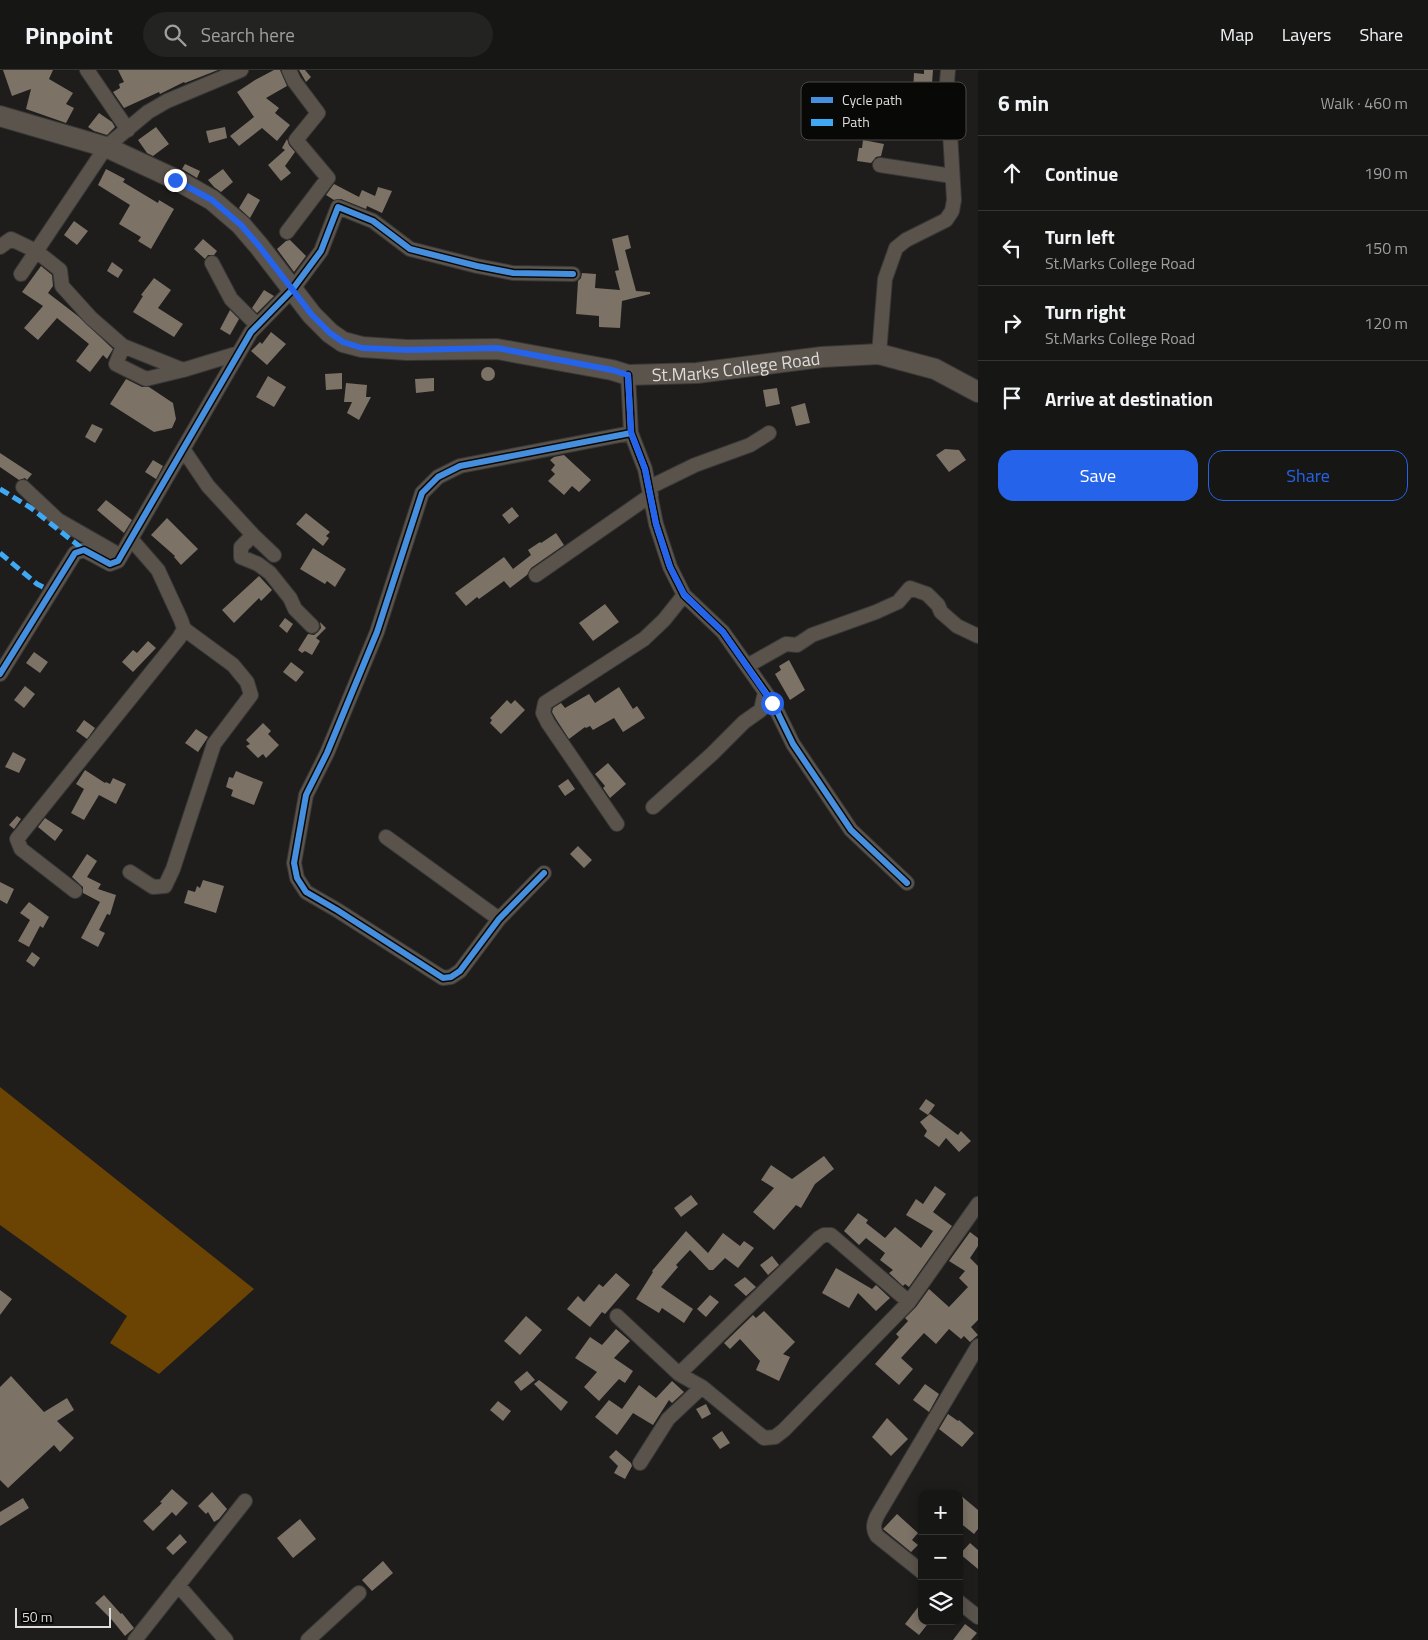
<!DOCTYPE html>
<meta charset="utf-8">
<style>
:root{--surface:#161615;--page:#232322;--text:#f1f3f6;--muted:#9e9fa0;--line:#353534;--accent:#2563eb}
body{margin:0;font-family:"Titillium Web",sans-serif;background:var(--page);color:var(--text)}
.controls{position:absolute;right:15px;bottom:15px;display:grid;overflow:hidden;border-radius:10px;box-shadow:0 2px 12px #0003}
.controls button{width:45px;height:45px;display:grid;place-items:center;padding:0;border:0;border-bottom:1px solid var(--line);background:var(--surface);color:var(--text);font:25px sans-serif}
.scale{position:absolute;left:15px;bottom:12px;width:96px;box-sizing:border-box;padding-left:5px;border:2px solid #dfdddc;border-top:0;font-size:14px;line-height:18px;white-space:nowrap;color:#dfdddc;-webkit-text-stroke:4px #080807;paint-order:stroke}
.stop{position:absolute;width:15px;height:15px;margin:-11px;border:4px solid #2563eb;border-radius:50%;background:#fff}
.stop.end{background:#2563eb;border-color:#fff;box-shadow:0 1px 5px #0008}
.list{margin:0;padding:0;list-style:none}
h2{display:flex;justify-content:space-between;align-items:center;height:65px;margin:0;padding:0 20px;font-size:21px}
h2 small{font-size:16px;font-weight:400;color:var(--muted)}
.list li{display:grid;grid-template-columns:32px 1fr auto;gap:15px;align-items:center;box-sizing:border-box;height:75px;padding:0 20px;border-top:1px solid var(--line)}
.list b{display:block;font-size:19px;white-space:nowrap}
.list p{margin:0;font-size:16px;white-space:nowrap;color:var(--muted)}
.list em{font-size:16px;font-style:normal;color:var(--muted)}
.actions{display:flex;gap:10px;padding:15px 20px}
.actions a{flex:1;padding:11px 0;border:1px solid var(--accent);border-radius:15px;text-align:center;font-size:18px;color:var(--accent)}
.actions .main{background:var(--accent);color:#fff}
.icon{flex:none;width:28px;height:28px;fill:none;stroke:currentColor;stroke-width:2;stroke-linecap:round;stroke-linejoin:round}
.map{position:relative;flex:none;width:978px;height:1570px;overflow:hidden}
header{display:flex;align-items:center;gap:30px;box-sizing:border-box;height:70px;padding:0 25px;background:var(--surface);border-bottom:1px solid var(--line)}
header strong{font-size:24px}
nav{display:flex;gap:28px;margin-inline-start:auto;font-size:18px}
.search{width:350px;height:45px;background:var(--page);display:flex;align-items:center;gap:12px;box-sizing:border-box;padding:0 18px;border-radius:28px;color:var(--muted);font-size:19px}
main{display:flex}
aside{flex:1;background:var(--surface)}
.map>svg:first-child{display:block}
.water{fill:#6b4403}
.building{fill:#7c7266}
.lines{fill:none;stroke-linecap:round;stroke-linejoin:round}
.minor-casing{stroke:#393837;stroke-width:16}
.secondary-casing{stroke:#393837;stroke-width:22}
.minor{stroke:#59534c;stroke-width:14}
.secondary{stroke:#5b544d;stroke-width:20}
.quiet{stroke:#3fa9f5;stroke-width:5;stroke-dasharray:10 5;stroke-linecap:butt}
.cycleway-casing{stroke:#080807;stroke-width:9}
.cycleway{stroke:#468fdf;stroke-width:6}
.route{stroke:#2563eb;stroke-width:6}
.labels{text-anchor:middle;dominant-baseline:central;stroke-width:5;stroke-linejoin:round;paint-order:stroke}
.street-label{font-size:18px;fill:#dfdddc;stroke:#080807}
.key{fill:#080807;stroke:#484847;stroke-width:1}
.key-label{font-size:14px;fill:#dfdddc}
</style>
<header>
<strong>Pinpoint</strong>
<div class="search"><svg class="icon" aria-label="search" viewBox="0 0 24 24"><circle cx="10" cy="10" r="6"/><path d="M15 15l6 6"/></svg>Search here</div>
<nav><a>Map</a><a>Layers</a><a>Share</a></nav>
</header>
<main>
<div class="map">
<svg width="978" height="1570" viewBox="0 0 978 1570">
<rect width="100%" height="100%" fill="#1e1d1c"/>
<!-- water -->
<path class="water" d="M0,1017L254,1219L159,1304L110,1273L127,1246L0,1155Z"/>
<!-- building -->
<path class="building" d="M3,0H53L49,9L73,23L66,34L74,38L66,53L26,39L31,19L12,26Z
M118,0H218L185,13L184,12L160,24L159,22L124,38L113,22L120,18L119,14L124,12Z
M274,0H280L287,16L266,28L279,38L275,43L290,55L277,71L262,58L239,76L230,66L254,47L237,22L255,10Z
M299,0H305L311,7L306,12Z
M924,0H933L931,28L938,30L934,61L920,60L918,57L922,23L913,22L914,3L924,4Z
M99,43L112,52L115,57L107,65L94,61L88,57Z
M156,57L169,74L153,86L147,83L138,70Z
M225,57L227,68L209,73L206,61Z
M287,69L289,75L295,82L285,96L291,103L281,111L268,95L285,80L282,78Z
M863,70L884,74L881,86L876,87L871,93L857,91L859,78H862Z
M185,94L200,101L197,108L182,99Z
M106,99L125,109L123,112L158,133L159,130L174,139L151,179L138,171L141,167L119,154L130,135L98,115Z
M223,99L233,112L221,122L214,117L208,110Z
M334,114L359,127L362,120L375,126L378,117L392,121L382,143L367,136L366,139L341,129L334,130L326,125Z
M248,123L260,130L250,148L239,138Z
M74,151L88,161L77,175L64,165Z
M628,165L631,178L625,180L636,221L650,222V224L622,231L620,258L599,257V246L576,244L578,211L581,208L582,203L596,204L595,218L620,220L615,201L619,200L612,169Z
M203,169L217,181L214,185H208L205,189L194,179Z
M290,170L306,186L294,202L277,179L286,171Z
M112,192L123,200L118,208L107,201Z
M41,196L52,205L53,216L48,223L78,246L113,279L107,289L103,285L90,302L76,291L89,274L57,248L38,270L24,258L43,236L22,222Z
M154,208L171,220L158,238L183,254L174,267L133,242L143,226L141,225Z
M264,220L274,226L257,243L252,238Z
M230,240L239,249L230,265L220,259Z
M271,262L286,274L267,295L251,281L260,272L262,274Z
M481 304a7 7 0 1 1 14 0a7 7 0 1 1-14 0Z
M342,303V319L326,320L325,304Z
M268,306L286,317L274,337L256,327Z
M434,308V321L416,323L415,309Z
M126,309L142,317H149L173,333L176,349L172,358L154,362L110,334Z
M346,313L367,315L366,327H371L359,350L347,343L352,332H344Z
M777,318L780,334L766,337L763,320Z
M805,333L810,353L796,356L791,337Z
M92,354L103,359L95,373L85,367Z
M945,379L959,380L966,390L949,402L936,385Z
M0,383L32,404L27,410L25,408L19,410L0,397Z
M564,385L591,410L579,422L572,416L564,425L548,411L555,404L551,400L555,395L550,390L554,387Z
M153,390L163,396L156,409L145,402Z
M106,430L132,450L124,463L97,440Z
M512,437L519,446L509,454L502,445Z
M306,443L330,462L326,466L329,468L323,476L296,454Z
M167,448L198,479L181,495L174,487L175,486L151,465Z
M556,463L564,475L531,498L527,505L510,518L504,511L479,529L477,527L466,536L455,523L504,487L513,499L531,485L528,480L540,472L541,473Z
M313,478L346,499L335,517L327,511L325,514L300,499Z
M259,506L272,520L261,531L259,528L234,553L222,540Z
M605,534L619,552L593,571L579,553Z
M285,548L293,554L287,563L279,556Z
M320,552L326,558L316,568L320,571L312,585L305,581L302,583L298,580L308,564L314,565L318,562L321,558Z
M148,571L156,578L133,602L122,592L133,580L137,583Z
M34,582L48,592L40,603L26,593Z
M789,590L805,620L790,630L775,604L781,600L779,596Z
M291,592L304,602L296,612L283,602Z
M25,616L35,624L24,638L14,630Z
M619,617L633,639L637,636L645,648L623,662L614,648L593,660L590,656L586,658L585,657L569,669L556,649L552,642L553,638L561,633L565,638L589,624L595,633Z
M507,630L511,634L515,630L525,640L501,664L490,653L492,650L490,648Z
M84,650L95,658L87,669L76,661Z
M263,653L271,661L268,664L279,675L266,688L263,684L258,688L246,676L250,674L246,670Z
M196,659L208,667L198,682L185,673Z
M13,682L26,689L19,703L5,697Z
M608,693L626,714L610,728L603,718L605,716L595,704Z
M85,700L105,713L106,712L110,714L113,708L126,714L116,734L99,725L84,750L71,743L84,719L76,714Z
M236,701L263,712L254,735L231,726L233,720L226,717L229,707L233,708Z
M568,709L575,719L565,726L558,716Z
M17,746L21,749L14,759L9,755Z
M45,748L63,760L55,771L38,757Z
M578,776L592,790L584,798L570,784Z
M87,784L97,791L87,807L101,814L98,819L116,825L110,845L107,844L99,860L105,863L98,877L81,868L100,832L83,823V817L72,807Z
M203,810L224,816L216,843L184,833L188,820L195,822L197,816L200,818Z
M0,812L14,819L7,834L0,830Z
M29,832L49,847L43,858L40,856L29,877L18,871L30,850L20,843Z
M32,882L40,888L34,897L26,891Z
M926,1029L935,1035L928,1045L919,1039Z
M930,1044L958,1065L961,1061L971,1071L959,1082L946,1068L939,1077L924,1066L927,1061L920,1052Z
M824,1086L834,1099L815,1114L801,1138L796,1135L774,1160L753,1142L774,1118L761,1110L771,1095L792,1109Z
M935,1116L946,1124L933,1142L952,1156L909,1217L905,1214L903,1216L889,1203L893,1200L880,1190L885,1183L866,1168L859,1175L844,1161L858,1143L868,1150L866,1153L885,1168L895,1157L921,1178L933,1161L906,1145L916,1129L923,1134Z
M691,1125L698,1134L681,1147L674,1138Z
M686,1161L708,1183L723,1163L740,1176L744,1171L754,1178L738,1198L725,1188L713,1200H709L690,1180L676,1195L678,1197L661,1217L693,1239L684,1253L662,1238L659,1243L636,1229L653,1202L652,1201Z
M970,1162L978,1168V1176L970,1188L978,1196V1250L971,1257L978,1265L970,1272L964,1266L961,1269L949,1259L936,1274L924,1263L901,1288L913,1299L899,1315L875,1294L899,1267L896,1264L908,1251L905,1248L916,1237L929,1219L949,1237L968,1217L959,1208L965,1201L949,1191Z
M772,1186L779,1195L768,1205L760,1195Z
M836,1198L872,1219L876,1215L890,1228L876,1241L858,1223L849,1238L822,1223Z
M616,1203L630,1215L605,1244L602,1242L590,1257L567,1239L578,1226L584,1232L599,1214L603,1217Z
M745,1207L756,1217L746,1226L734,1215Z
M0,1220L12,1229L0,1245Z
M710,1225L719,1232L706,1247L697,1239Z
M764,1241L795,1272L783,1284L790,1287L779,1311L756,1300L760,1291L740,1269L730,1279L724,1273L753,1245L756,1248Z
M526,1246L542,1260L520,1285L504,1271Z
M616,1259L630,1271L614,1288L633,1301L625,1313L619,1309L599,1331L584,1317L597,1302L575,1288L590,1267L602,1275Z
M527,1301L535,1310L521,1321L514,1312Z
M11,1306L44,1342L67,1328L74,1340L57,1351L74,1368L60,1382L54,1375L8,1418L0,1410V1317Z
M539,1310L568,1332L561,1341L534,1314Z
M672,1311L684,1322L672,1333L669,1330L653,1355L633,1343L617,1365L595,1347L609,1330L622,1339L639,1315L656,1328Z
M925,1314L939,1324L929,1342L913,1330Z
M498,1331L511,1341L503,1351L490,1340Z
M706,1334L711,1344L702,1349L696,1339Z
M948,1344L958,1351L959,1350L974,1363L962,1377L939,1359Z
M887,1348L908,1369L891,1386L872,1367Z
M722,1361L730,1373L720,1379L712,1368Z
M616,1380L631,1393L632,1396L625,1409L614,1403L618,1396L609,1387Z
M172,1419L188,1433L176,1446L172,1442L153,1461L143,1451L162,1433L160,1432Z
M212,1422L227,1439L219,1449L214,1452L208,1442L206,1444L198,1436Z
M959,1424L978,1440V1459L974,1464L959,1452Z
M23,1428L29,1438L0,1456V1442Z
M897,1444L918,1463L912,1470L918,1475L911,1482L883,1459Z
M300,1449L316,1469L293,1488L277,1468Z
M180,1464L187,1472L173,1485L166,1478Z
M970,1473L978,1480V1499L960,1484Z
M383,1491L393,1503L372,1521L362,1510Z
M104,1525L121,1544L122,1543L134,1558L125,1566L112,1550L95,1533Z
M922,1532V1551H930L919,1565L905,1554Z
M965,1554L977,1563L971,1570H953Z"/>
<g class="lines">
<!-- minor casing -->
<g class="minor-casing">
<path id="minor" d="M87,0L128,60
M880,95L952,106
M287,162L328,108L296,70L318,43L294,11L289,0
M0,177L11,169L36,181L60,200L62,216L91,248L123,276L183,300
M212,193L231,229L257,255
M21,204L106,77L148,42L167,31L241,0
M123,276L116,294L146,309L183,300L239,283
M879,284L885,209L896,178L906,170L946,150L952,141L954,130L947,12L948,0
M628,305L631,363L645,399L656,454L670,497L684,525L723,562L773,633L793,674L851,760L907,813
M183,379L208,416L253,465L274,485
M23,417L58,450L121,486
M650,417L695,395L750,375L769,363
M253,465L241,477V487L258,494L270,503L290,528L295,539L312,556
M536,505L651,425
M747,596L786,574L797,575L812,565L876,542L898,532L910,518L927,524L938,535L941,542L957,556L978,566
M0,604L75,483L84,480L110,494L118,491L251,262L292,220L321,181L338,137L373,151L410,179L477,196L513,203L573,204
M653,737L712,684L744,652L761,640L765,622
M617,754L548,653L543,643L545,633L644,569L664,550L684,525
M386,767L499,849
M130,802L153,817L165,816L173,799L214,674L251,625L247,612L233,595L184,559
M544,803L499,849L460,901L451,907L443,908L337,840L306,822L297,808L294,793L306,725L327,683L377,562L422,423L438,407L460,396L631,363
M75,821L21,779L17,769L179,568L184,559L181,550L158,500L131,469
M617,1246L679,1304L702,1317L764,1368L775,1367L784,1360L909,1232L978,1134
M679,1304L819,1168L824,1165H831L909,1232
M640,1393L668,1349L702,1317
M922,1502L877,1466C872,1458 874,1453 877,1446L978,1276
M178,1515L226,1570
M959,1532L978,1547
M135,1570L245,1431
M308,1570L359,1523"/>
</g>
<!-- secondary casing -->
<g class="secondary-casing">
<g id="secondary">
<path id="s1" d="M0,46L106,77L175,109L212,130L241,155L259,176L312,245L330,263L343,272L362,277L407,280L497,279L612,300L628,305L697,303L822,287L879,284L935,299L978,322"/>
</g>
</g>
<!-- minor -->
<use href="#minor" class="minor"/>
<!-- secondary -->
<use href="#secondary" class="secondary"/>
<!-- quiet -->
<path class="quiet" d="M0,419L31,438L84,480
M0,483L37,514L51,521"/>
<!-- cycleway casing -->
<g class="cycleway-casing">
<path id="cycleway" d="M628,305L631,363L645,399L656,454L670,497L684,525L723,562L773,633L793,674L851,760L907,813
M0,604L75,483L84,480L110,494L118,491L251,262L292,220L321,181L338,137L373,151L410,179L477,196L513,203L573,204
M544,803L499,849L460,901L451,907L443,908L337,840L306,822L297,808L294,793L306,725L327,683L377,562L422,423L438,407L460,396L631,363"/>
</g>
<!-- cycleway -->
<use href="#cycleway" class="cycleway"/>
</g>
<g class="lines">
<!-- route -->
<path class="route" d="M175,110L212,130L241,155L259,176L312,245L330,263L343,272L362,278L408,280L497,278L612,300L628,305L631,362L645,399L656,454L670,497L684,524L723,562L772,633"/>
</g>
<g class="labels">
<!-- street labels -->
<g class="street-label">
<text stroke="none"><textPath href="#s1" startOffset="820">St.Marks College Road</textPath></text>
</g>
</g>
<!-- legend -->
<rect x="801" y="12" width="165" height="58" rx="8" class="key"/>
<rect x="811" y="27" width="22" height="6" fill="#468fdf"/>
<rect x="811" y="49" width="22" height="7" fill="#3fa9f5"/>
<g class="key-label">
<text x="842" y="35">Cycle path</text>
<text x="842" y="57">Path</text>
</g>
</svg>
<div class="controls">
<button>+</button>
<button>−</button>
<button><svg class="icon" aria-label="layers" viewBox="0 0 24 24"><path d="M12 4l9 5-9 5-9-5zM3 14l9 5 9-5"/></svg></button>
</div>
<div class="scale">50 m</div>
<div class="stop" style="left:772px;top:633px"></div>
<div class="stop end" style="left:175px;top:110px"></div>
</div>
<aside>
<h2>6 min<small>Walk · 460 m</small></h2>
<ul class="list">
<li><svg class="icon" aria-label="ahead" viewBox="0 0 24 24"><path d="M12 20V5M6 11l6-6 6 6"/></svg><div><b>Continue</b></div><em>190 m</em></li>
<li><svg class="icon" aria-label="left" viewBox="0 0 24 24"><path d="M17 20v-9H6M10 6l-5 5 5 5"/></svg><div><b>Turn left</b><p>St.Marks College Road</p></div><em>150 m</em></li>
<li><svg class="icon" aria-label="right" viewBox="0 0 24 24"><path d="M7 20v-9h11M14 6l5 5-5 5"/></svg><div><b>Turn right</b><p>St.Marks College Road</p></div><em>120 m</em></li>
<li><svg class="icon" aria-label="arrive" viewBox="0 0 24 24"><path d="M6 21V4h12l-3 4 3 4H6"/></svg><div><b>Arrive at destination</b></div></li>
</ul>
<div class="actions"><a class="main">Save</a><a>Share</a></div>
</aside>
</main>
